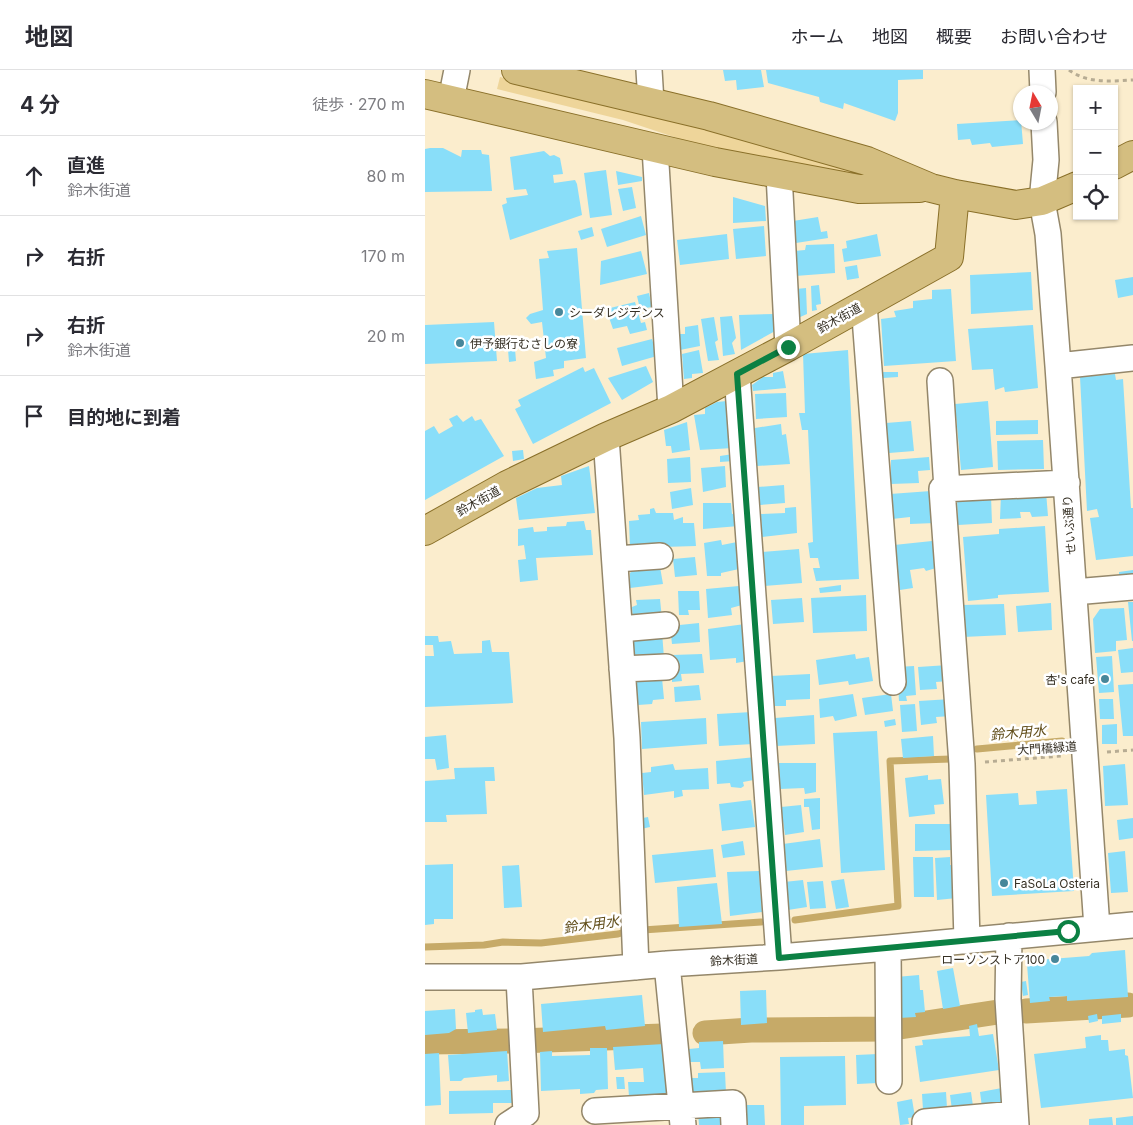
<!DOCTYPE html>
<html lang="ja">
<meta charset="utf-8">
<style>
:root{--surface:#fff;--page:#f2f2f3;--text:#2b2b33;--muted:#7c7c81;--line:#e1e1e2}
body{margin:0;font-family:Inter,"Noto Sans JP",sans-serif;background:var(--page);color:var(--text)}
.controls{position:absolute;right:15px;top:15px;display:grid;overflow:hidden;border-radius:0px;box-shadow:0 1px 4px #0004}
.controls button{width:45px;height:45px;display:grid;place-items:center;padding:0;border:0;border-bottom:1px solid var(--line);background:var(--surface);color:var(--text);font:25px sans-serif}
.compass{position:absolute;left:588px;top:15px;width:45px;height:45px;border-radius:50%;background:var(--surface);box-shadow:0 1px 4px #0004;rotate:350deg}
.stop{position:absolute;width:15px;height:15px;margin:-11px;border:4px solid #0b8043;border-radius:50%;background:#fff}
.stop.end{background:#0b8043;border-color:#fff;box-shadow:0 1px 5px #0008}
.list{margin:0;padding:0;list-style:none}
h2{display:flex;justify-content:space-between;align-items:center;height:65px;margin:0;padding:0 20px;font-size:21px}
h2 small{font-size:16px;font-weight:400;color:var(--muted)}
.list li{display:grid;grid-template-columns:32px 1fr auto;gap:15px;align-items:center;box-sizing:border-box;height:80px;padding:0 20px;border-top:1px solid var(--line)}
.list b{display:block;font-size:19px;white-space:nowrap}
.list p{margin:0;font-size:16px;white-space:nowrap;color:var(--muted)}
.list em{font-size:16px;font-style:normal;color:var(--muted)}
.icon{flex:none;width:28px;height:28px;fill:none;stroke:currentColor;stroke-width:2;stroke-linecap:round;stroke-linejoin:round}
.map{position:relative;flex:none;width:708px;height:1055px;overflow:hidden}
header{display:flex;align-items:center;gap:30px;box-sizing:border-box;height:70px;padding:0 25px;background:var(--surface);border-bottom:1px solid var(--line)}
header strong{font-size:24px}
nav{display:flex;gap:28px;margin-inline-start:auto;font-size:18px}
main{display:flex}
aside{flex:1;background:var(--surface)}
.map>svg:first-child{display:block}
.green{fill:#eed59a}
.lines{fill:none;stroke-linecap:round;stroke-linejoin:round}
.stream{stroke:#c6aa68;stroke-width:7}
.canal{stroke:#c6aa68;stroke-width:25}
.building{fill:#89def9}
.minor-casing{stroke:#94876a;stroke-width:28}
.major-casing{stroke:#8a7029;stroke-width:30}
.path{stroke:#b7ac93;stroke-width:3;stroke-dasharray:4 4;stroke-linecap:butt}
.minor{stroke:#fff;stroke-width:25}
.major{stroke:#d4be80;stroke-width:28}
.route{stroke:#0b8043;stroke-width:6}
.poi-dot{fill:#47879a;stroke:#fff;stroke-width:2}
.labels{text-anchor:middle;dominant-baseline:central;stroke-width:5;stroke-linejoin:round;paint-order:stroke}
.poi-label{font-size:12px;fill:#363024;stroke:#fff;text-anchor:start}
.street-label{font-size:12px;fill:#363024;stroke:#fff}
.water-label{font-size:14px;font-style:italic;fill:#624f1c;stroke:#fff}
</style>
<header>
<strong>地図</strong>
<nav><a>ホーム</a><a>地図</a><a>概要</a><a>お問い合わせ</a></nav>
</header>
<main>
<aside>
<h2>4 分<small>徒歩 · 270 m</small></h2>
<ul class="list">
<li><svg class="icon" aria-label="ahead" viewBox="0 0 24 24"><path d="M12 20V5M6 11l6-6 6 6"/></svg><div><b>直進</b><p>鈴木街道</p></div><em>80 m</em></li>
<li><svg class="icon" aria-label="right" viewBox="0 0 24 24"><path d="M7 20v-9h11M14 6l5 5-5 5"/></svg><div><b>右折</b></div><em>170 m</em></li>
<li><svg class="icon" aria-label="right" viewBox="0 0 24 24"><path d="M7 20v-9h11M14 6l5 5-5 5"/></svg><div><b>右折</b><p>鈴木街道</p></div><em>20 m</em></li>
<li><svg class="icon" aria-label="arrive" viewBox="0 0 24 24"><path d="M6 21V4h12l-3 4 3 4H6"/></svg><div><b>目的地に到着</b></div></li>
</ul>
</aside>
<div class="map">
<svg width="708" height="1055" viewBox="0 0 708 1055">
<rect width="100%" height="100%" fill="#fbedcd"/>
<!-- green -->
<path class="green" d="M75,7L300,62L430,99L428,107L288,80L198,50L72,19Z"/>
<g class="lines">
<!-- stream -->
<path class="stream" d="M552,679L637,671
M370,850L473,836L465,691L526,689
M0,877L59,875L78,872L116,873L193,864L203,861L336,852"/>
<!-- canal -->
<path class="canal" d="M601,941L703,935
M280,963L326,960L462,959L573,942
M0,972L92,971L238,966"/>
</g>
<!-- building -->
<path class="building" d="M298,0H336L339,17L312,20L311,10L300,11Z
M341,0H498V9L473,10V43L470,51L419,33L418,39L395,32L394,27L343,13Z
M596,50L598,74L567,77L565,73L547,75L545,69L533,70L532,54Z
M5,78H18L36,87L37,80H56L57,84L64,85L67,121L0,122V79Z
M119,81L125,86L129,85L135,88L138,104L128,105L129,113L150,110L152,114L157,145L85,170L77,135L82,133L81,128L103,125L101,119L89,120L85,87Z
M181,100L187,145L165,148L159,103Z
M191,101L217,107V111L193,115Z
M207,117L211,138L198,141L193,119Z
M308,127L340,136L341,151L308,153Z
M216,146L221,165L182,177L176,159Z
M393,147L396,162L402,161L403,168L371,173L368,151Z
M339,156L341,186L311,189L308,159Z
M167,157L169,166L156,170L153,161Z
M302,164L304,189L255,195L252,170Z
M452,164L456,186L419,192L417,179L422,178L421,171Z
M409,174L410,203L370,206L369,181L380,180L381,175Z
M152,178L161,288L139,291V298L128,300L129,306L111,309L109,292L121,288L117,252L106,254L101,248L105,244L118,240L114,189L124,188L122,181Z
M216,181L222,204L175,215L176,191Z
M432,195L434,208L422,210L420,197Z
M606,202L608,240L546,244L545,205Z
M708,207V225L693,228L690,210Z
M394,215L396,234L391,235L392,240L387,241L386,216Z
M381,218L382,244L373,248L371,219Z
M526,219L531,291L459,296L456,249L471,247L469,241L488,238V231L507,229V220Z
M224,223L227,237L215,239L212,226Z
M210,232L216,253L220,252L222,260L205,264L202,256L188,259L181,239Z
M350,244L352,260L316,280L314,245Z
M307,246L311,268L307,273L310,284L298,286L295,247Z
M289,247L293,270L290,272L294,290L283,291L276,249Z
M69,252L72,291L0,294V255Z
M273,255L275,276L255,280L253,264H260V257Z
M608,255L613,318L580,322L579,317L570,320L568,299L547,300L543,259Z
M89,266L91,291L84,292L82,267Z
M227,269L232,286L197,296L192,278Z
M274,280L278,303L267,304V308L259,309L257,284Z
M423,280L434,509L391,511L388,498H395L393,488H385L383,473L388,472L383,360H377L374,343H380L378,284Z
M221,296L228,312L197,330L183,308Z
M158,297L160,302L169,298L186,333L108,374L90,339L96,336L93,330Z
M358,301L361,318L328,321L327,315L338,307H348V303Z
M458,302H473V307L458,308Z
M690,304L691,310L698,309L706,438H708V486L671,490L665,448L674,447L672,439L662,441L655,307Z
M361,323L362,347L331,349L330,324Z
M302,331L308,378L275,380L269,345L280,344V338L292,332Z
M563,331L568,397L536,400L530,334Z
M32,345L38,352L47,346L50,351L56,349L79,386L0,430V361L9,356L14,364L28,356L24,349Z
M613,350V364L571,365V351Z
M486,351L489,381L464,383L461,353Z
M262,352L265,380L247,383L246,376H241L239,360Z
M356,354L357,365L361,364L365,394L332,396L330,358Z
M618,370L619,399L573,400L572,371Z
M98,380L99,389L88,391L87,381Z
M308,384L309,391L295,392V386Z
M265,387L266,412L243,413L242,389Z
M504,387L505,400L493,401L494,413L466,414V390Z
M164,396L170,443L94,450L91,428L112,418L137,415L136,406Z
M300,396L301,417L278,422L276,398Z
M359,415L360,433L335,435L333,417Z
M266,418L268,435L247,439L245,422Z
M506,421L510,453L485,454V447L467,449L465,424Z
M621,422L623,446L607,447L605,442H595L596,448L575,449L576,424Z
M566,426L567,453L533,455L532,428Z
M278,433H306L307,444L312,443L314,456L278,459Z
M371,437L372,463L337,467L336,444L360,443V438Z
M229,438L231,443H248L249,450L258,447V453H269L271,476L205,478L204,451L214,450L213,445L225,444V439Z
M159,451L161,460H166L168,485L111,488L113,510L95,512L93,490L101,489L99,475L93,476V459L108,457L109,462L122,461V457L141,456L142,452Z
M620,456L624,522L573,525V528L543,531L538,467L574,464V459Z
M296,470L297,475L312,472L314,499L296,503V506H282L279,473Z
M507,471L511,498L501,501L499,498L485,500L488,518L475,520L469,475Z
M374,479L377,513L339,516L337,482Z
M270,487L272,505L250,507L248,489Z
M235,497L238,514L205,518V503L210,499Z
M708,500V505L694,507V502Z
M416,515V521L395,523L394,518Z
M314,516L317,535L306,538L307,545L283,548L281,519Z
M253,521H274L275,540H263L264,545H254Z
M441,525L442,561L388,563L386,528Z
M377,528L379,552L348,554L346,530Z
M235,529L237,549L208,551L207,537L212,535L211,530Z
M703,532H708V571H707Z
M626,533L627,560L593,562L591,536Z
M579,534L581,565L538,567L537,535Z
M699,538L702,570L691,571V581L670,583L668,549L675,539Z
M274,553L275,572L247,574L245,556Z
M320,554L323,591L311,593V588L285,590L283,559Z
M237,562L239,588L227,590L225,584L207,585L205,564Z
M0,566H13L14,572L26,571L29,584L57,583V571L65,570L67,582H84L88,633L0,637V586H9L8,575H0Z
M708,578V602L696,603L693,580Z
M277,584L279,603L256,604L257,611L247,612V585Z
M430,584L431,589L444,587L448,611L424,615L423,611L394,615L391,590Z
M687,586L689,622L674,623L671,587Z
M523,595L524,611L511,612L512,619L495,620L493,597Z
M489,596L491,625L481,626L482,631H474L472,597Z
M385,604V629L361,630V636H348L346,606Z
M237,608L239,629L228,630L227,634L213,635L210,612Z
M708,614V666H698L693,615Z
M274,615L276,630L250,632L249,617Z
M428,624L432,646L410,651L408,646L395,648L394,629Z
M466,624L468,641L440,645L437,628Z
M526,629L527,646L511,647L512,653L496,655L494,631Z
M674,629H688L689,649H675Z
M490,634L492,661L477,662L475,635Z
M327,642L328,674L294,676L292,644Z
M389,645L390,674L351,676L350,648Z
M281,648L282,674L217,679L216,652Z
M470,649L471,655L460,657L459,651Z
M692,654V674H677V655Z
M452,661L460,800L416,803L408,663Z
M21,665L24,698L12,700L10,689H0V667Z
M508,666L509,686L478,688L476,669Z
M331,687L334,709L318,712L319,716L316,718L306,717L305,713L292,714L291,691Z
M354,693H391V722L380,724L379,718L355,719Z
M248,694L250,700L283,698L284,719L257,720L258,726L249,728V721L219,725L217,703L226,702V697Z
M700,694L703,735L680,736L678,696Z
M69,697L70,711H60L62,744L21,745L22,752H0V711L30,709L29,698Z
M503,705V710L516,709L519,734L509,735L510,744L484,747L480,708Z
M642,719L649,821L567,826L561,725L593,723L594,735L612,734L611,721Z
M395,728V759L387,760L384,737H379V729Z
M326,730L330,757L297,761L294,734Z
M376,735L379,762L360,765L356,737Z
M223,747L225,757L216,759L213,749Z
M708,748V768L694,770L692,750Z
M490,754H528V780L490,781Z
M395,769L398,797L361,801L358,774Z
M318,771L320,785L298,788L296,775Z
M288,779L291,807L230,813L227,785Z
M700,781L703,822L686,823L683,783Z
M488,787H508L509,827H489Z
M525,787V795H530L532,828L512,830L510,788Z
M28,794V849H9V854L0,855V795Z
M94,795L97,837L79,838L77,796Z
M334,801L337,842L305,846L302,802Z
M419,809L424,837L411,839L406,811Z
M378,810L382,837L363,840L359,812Z
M398,811L401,838L385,839L382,812Z
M292,813L297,854L254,857L252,817Z
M700,880L703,927L642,931V926L624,927L625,931L605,933L602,894L613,893V890L664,886L667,883Z
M528,898L535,936L518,939L512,901Z
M494,905L495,920H498L500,942L490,943L491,947L474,948L471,907Z
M601,911L603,925L598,926L596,912Z
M341,920L342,953L316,955L315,921Z
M217,925L220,956L181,960L180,956L118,962L116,934Z
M30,939L31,959L24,963L0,965V941Z
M57,939L58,945L70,944L72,960L43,963L41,943L50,942V940Z
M672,944L673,951L664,953L663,946Z
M696,944V952L677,954V946Z
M552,954L554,966L568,964L574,1000L495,1012L490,976L498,975L497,970L545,966L544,956Z
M676,965V970H683L684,981L700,979V985L703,986L708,1028L616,1038L609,984L661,978L660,967Z
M298,971L299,998L276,999L275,992H265L264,979L274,978V972Z
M239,974L242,1024L204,1027L203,1012H219L218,998L190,1000L188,977Z
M165,978H182L183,1019L171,1020L169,1023L155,1024V1019L116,1021L115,982L127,981V986L165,985Z
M82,981L84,1011L72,1012V1005L39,1008L36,1011H25L23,985Z
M14,983L16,1035L0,1036V984Z
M453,984V1013L432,1014L431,985Z
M420,986L421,1035L379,1036V1055H356L355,987Z
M300,1002L301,1023L267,1025L266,1008H273V1003Z
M191,1007H199L200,1019H192Z
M577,1018L579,1034L557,1037L555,1022Z
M90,1020V1033H68V1043L24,1044V1021Z
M521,1022L522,1038L498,1040L497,1024Z
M546,1022L548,1036L527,1040L525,1025Z
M487,1029L490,1047L483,1048L484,1054L475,1055L472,1032Z
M320,1035H339L340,1055H321Z
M299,1041L300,1055H274L273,1042Z
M708,1046V1055H691V1048Z
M687,1047L688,1055H664V1049Z"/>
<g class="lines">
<!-- minor casing -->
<g class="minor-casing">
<path id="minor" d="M224,0L226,32
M617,0L618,22
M26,30L32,0
M619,52L621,90L617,131L623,164L633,296L672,858
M230,78L246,339
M354,104L363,277
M439,234L468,612
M633,296L708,288
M312,304L354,887
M515,311L522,419
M181,367L202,668L211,897
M191,489L235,486
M649,522L708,517
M195,559L241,555
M197,599L241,597
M584,866L583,929L591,1055
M542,871L537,694L517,419L642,413
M463,878L464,1011
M242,894L258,1055
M0,907H97L242,894L354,887L463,878L708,855
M170,1041L308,1033L309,1055
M83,1055L101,1043L94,908
M500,1055V1052L590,1044"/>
</g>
<!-- major casing -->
<g class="major-casing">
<path id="major" d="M91,0L284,46L442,91L506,118L530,124L591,135L617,131L652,116
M0,24L290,92L434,119L494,118
M689,95L708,85
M0,461L82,415L181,367L246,339L363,277L524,187L530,124"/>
</g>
<!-- path -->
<path class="path" d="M644,0C663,14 686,11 708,10
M682,682L708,680
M560,692L636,686"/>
<!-- minor -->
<use href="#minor" class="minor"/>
<!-- major -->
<use href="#major" class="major"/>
</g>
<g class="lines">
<!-- route -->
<path class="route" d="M363,277L312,304L354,888L643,861"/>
</g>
<!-- markers -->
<g class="poi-dot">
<circle cx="134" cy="242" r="5"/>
<circle cx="35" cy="273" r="5"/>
<circle cx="680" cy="609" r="5"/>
<circle cx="579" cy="813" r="5"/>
<circle cx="630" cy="889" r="5"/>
</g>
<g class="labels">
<!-- poi labels -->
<g class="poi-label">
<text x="144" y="242">シーダレジデンス</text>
<text x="45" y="273">伊予銀行むさしの寮</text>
<text x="670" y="609" text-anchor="end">杏's cafe</text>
<text x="589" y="813">FaSoLa Osteria</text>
<text x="620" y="889" text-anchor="end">ローソンストア100</text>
</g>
<!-- street labels -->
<g class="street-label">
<text transform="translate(414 248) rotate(-29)">鈴木街道</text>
<text transform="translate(53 431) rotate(-29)">鈴木街道</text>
<text transform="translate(644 455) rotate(-94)">せいぶ通り</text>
<text transform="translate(622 678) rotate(-4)">大門橋緑道</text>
<text transform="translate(309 890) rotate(-3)">鈴木街道</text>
</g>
<!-- water labels -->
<g class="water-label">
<text transform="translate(593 662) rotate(-5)">鈴木用水</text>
<text transform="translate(166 854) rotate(-8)">鈴木用水</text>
</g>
</g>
</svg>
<div class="controls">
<button>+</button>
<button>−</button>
<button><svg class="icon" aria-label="locate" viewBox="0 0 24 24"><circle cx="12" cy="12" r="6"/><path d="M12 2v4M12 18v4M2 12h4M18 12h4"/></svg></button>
</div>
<svg class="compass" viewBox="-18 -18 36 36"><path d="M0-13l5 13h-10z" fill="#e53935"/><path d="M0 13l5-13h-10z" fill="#7c7c81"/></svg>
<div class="stop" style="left:643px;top:861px"></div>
<div class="stop end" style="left:363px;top:277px"></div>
</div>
</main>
